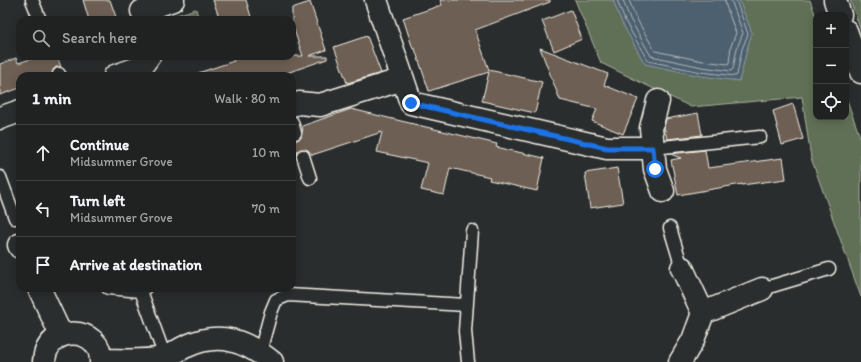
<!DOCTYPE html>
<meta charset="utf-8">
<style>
:root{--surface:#202222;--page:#2d2f2f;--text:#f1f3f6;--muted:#a2a4a5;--line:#3d3f40}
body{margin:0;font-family:Itim,sans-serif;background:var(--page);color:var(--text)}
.controls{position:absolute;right:12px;top:12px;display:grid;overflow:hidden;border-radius:8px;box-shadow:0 2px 10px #0003}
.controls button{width:36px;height:36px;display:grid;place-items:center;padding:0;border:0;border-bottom:1px solid var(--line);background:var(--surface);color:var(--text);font:20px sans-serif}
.stop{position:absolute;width:12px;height:12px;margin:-9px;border:3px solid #1a73e8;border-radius:50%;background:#fff}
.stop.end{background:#1a73e8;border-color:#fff;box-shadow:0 1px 4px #0008}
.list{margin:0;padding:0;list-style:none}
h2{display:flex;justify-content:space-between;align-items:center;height:52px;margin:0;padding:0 16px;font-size:17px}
h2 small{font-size:13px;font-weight:400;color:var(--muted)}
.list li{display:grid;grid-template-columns:26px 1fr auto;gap:12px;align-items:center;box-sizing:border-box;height:56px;padding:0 16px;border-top:1px solid var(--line)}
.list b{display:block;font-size:15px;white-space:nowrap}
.list p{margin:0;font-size:13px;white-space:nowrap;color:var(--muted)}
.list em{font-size:13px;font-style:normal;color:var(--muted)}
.icon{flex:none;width:22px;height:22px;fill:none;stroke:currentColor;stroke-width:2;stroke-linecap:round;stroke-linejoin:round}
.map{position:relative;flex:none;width:861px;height:362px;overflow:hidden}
.search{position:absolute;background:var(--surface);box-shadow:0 2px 10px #0003;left:16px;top:16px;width:280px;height:44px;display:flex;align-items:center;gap:10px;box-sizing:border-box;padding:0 14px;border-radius:12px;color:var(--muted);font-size:15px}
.panel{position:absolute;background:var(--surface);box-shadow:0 2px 10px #0003;left:16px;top:72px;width:280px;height:220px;border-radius:12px}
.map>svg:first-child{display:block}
.green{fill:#606f57;stroke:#aab0a0}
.water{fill:#4d6170;stroke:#909ba0}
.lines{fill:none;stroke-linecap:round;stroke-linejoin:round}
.shore{stroke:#b1b7b8;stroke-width:1}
.building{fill:#6d5e53;stroke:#f4f1e8}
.lane-casing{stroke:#f4f1e8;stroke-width:15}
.street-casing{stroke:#f4f1e8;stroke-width:25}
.highway-casing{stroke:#f4f1e8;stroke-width:25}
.lane{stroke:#2a2d2e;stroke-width:12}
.street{stroke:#2a2d2e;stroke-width:22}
.highway{stroke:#2a2d2e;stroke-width:22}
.route{stroke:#1a73e8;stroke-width:5}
</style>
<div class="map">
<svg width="861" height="362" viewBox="0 0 861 362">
<rect width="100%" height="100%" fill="#2a2d2e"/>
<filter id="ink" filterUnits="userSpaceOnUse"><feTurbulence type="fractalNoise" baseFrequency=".025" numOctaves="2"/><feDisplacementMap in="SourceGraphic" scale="8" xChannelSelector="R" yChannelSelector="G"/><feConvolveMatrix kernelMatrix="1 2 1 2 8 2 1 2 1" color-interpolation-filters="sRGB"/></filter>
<g filter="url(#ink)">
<!-- green -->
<path class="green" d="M575,0H810L816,17V117H846V97L861,140V297L811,158L802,97L691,107L601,63Z
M850,0H861V31Z
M196,9L199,20H169L173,16Z"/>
<!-- water -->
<path class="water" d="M613,0H739L752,33C746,49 744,65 739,81L701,76L645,64L622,23Z"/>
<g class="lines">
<!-- shore -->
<path class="shore" d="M617,0L625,21L648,61L701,72L735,76L737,75L742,49L748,34L736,0
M623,0L630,19L651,56L702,67L731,71L733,69L737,48L743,33L731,0
M629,0L635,16L655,51L703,61L727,64L729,63L731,46L736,33L726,6L725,0"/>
</g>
<!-- building -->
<path class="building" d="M83,0H110L117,20H89Z
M213,0H246L252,20H220Z
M440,0H550V2L475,30L489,70L542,82L535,113L482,101L489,72L429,91L415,49H413L403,18L442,5Z
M310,2L326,50L309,56H327V59L278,76H199L198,73L234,61L232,56H303L292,24V8Z
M571,10L582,39L554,51L542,21Z
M367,36L381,73L347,83L334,47Z
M540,48L608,74L604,85L638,99L623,134L592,121L597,109L560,100Z
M41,56H57L61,67H56L53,70L52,76H20V88L0,95V64L16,58L18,63Z
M793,104L803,139L782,145L773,111Z
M351,109L497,144L496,147L544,158L537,191L489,180L490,177L450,168L444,195L421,190L428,163L377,152L382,132L312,155L308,150L301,149L297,151L296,158L292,160V140H297L301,138L302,131L303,130L302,126Z
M698,113L702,135L667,139L664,127L666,119Z
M705,150L708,168L783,158L786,179L742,185V184L678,195L671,160L681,158L670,154Z
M617,168L623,203L590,208L585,173Z"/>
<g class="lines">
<!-- lane casing -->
<g class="lane-casing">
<path id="lane" d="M32,0L40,20
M59,74L60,76
M292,122L295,133
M653,148L760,137
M303,156L310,178
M0,177L15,218
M670,228L682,268
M108,288L141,291
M145,288L141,291L165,357
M762,289L829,269
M260,352L271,312L276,300L288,295L466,305
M468,362L465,331L472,231"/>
</g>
<!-- street casing -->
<g class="street-casing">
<path id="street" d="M376,0L411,103L607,148H653
M142,11L173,0
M115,76L141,67L149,56
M658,101L651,128L655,169L663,191
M292,105L299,103L320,105L403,79
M0,118L20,111
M19,245L20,247
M682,268L703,313
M39,288L61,335
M101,360C121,360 143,362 162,358C171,356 179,349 187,346C220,331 246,341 272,362
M44,362C46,323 102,325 101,362
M680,362L693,340L703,313L762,289"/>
</g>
<!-- highway casing -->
<g class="highway-casing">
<path id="highway" d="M835,0L840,15
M846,31L861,72"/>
</g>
<!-- lane -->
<use href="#lane" class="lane"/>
<!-- street -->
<use href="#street" class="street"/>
<!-- highway -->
<use href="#highway" class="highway"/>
</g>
</g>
<g class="lines" filter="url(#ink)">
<!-- route -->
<path class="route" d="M411,103L607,148H653L655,169"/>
</g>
</svg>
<div class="controls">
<button>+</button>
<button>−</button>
<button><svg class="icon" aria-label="locate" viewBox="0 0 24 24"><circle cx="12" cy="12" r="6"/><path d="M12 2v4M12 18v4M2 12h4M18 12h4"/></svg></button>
</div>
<div class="stop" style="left:655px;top:169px"></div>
<div class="stop end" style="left:411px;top:103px"></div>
<div class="search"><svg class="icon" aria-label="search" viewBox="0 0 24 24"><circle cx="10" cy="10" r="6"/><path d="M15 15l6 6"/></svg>Search here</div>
<section class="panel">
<h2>1 min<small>Walk · 80 m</small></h2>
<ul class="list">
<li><svg class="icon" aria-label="ahead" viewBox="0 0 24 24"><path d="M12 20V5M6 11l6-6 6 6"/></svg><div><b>Continue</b><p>Midsummer Grove</p></div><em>10 m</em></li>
<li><svg class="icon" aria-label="left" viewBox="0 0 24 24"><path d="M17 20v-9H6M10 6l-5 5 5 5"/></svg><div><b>Turn left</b><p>Midsummer Grove</p></div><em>70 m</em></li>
<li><svg class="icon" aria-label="arrive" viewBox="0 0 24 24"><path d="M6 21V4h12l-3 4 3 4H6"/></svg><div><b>Arrive at destination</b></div></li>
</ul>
</section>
</div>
